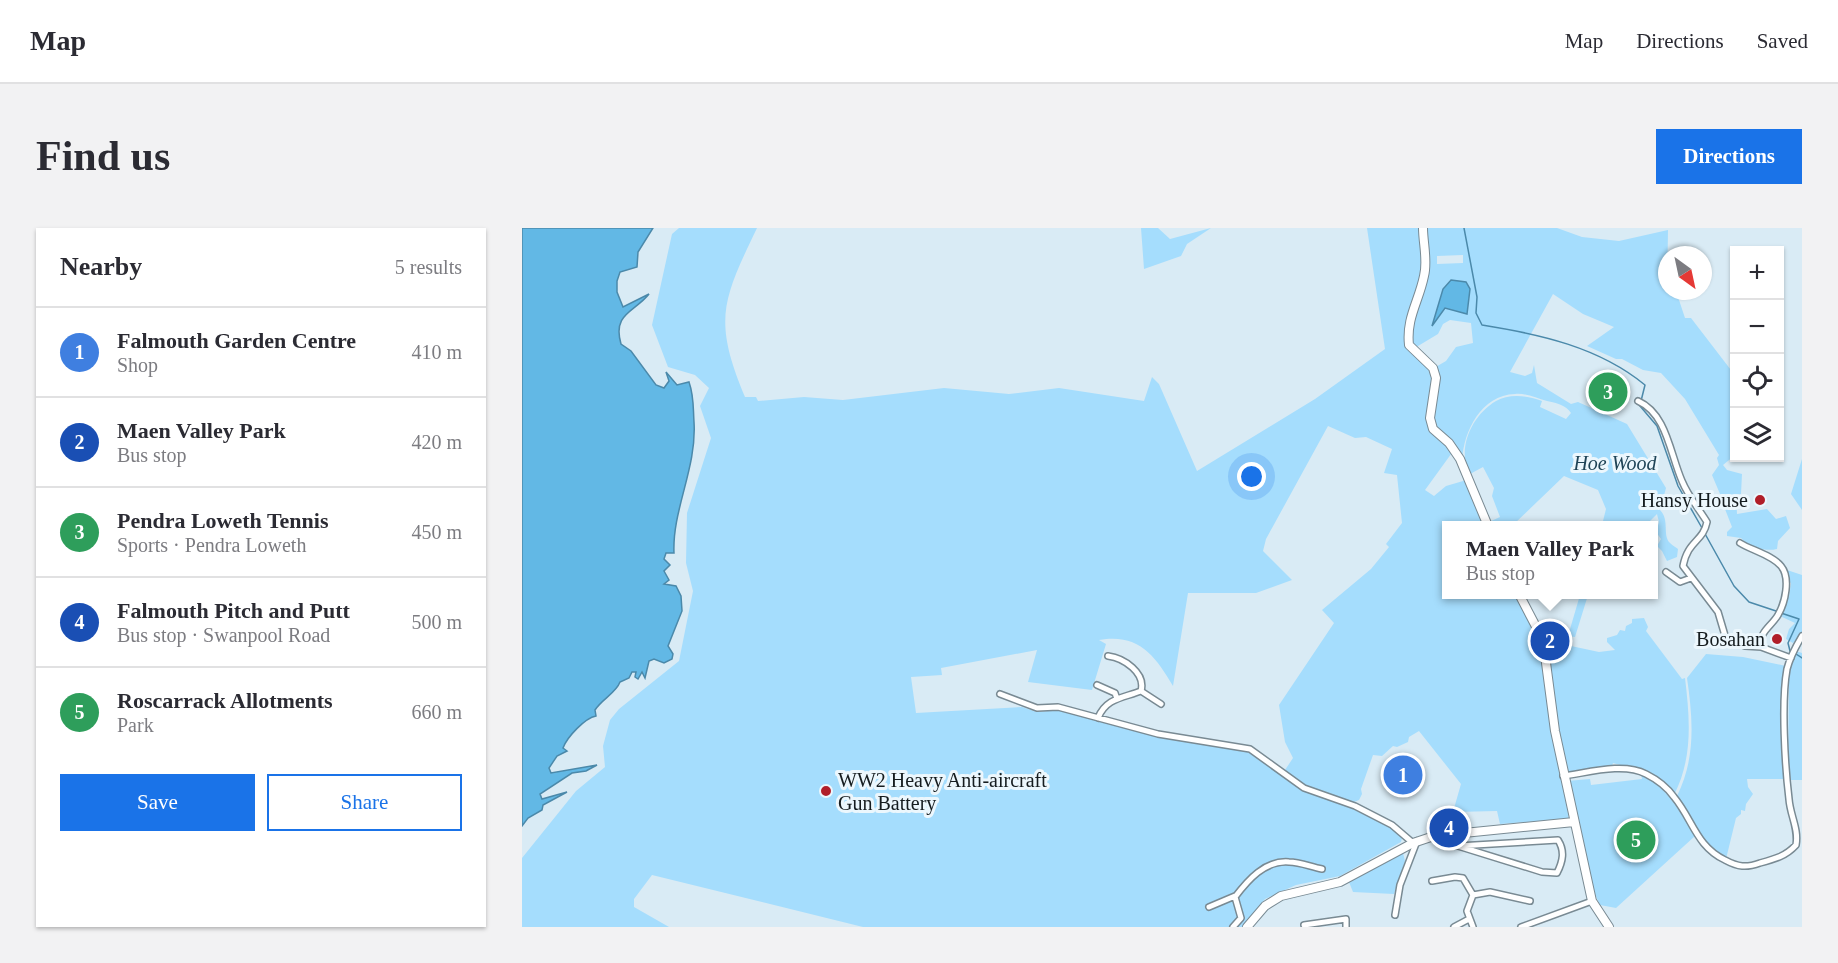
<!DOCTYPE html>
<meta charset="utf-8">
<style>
:root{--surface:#fff;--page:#f2f2f3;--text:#2b2b33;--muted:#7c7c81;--line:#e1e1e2;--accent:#1a73e8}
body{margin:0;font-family:"Times New Roman",serif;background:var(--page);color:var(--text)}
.controls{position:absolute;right:18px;top:18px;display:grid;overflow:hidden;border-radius:0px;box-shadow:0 2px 4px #0004}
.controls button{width:54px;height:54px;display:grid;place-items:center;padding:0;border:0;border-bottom:2px solid var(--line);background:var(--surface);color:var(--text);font:30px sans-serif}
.compass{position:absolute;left:1136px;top:18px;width:54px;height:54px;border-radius:50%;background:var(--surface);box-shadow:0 2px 4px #0004;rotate:147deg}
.you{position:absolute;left:730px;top:249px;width:21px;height:21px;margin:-15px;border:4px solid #fff;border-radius:50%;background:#1a73e8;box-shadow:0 0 0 9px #1a73e833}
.badge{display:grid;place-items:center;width:39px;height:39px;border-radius:50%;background:var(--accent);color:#fff;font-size:20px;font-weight:700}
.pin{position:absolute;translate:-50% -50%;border:3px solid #fff;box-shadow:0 2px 6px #0006}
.popup{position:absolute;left:920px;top:293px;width:216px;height:78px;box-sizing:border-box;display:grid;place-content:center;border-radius:0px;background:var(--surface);filter:drop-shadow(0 2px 4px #0005);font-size:20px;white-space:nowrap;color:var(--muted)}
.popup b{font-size:22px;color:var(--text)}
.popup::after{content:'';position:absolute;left:50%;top:100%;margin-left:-12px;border:12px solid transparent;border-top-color:var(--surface)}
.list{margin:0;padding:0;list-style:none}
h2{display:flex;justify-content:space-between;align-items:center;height:78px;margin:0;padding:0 24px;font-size:26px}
h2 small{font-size:20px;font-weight:400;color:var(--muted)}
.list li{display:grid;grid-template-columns:39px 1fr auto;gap:18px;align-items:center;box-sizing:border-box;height:90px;padding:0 24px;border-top:2px solid var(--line)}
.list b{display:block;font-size:22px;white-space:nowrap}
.list p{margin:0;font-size:20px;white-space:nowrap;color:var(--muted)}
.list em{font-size:20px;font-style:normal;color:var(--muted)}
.actions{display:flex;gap:12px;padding:18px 24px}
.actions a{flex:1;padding:14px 0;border:2px solid var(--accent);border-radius:0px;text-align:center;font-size:21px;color:var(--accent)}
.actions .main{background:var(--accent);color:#fff}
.icon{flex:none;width:33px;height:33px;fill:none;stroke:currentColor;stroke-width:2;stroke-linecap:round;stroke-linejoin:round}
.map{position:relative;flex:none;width:1280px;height:699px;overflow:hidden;border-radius:0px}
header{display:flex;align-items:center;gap:36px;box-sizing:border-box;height:84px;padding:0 30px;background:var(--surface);border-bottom:2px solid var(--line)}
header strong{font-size:28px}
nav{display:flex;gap:33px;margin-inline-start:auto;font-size:21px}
.intro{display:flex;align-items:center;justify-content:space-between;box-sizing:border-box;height:144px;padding:0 36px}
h1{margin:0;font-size:42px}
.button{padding:15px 27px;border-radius:0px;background:var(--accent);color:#fff;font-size:21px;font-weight:700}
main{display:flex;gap:36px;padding:0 36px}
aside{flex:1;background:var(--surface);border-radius:0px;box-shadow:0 2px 4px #0004}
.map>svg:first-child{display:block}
.green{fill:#a5ddfd;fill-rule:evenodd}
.water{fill:#62b8e5;stroke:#4b89aa;stroke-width:1.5}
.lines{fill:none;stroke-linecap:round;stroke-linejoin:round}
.stream{stroke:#4b89aa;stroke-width:1.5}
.street-casing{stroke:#798a93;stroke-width:8}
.secondary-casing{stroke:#798a93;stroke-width:10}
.street{stroke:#fff;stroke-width:5}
.secondary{stroke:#fff;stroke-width:8}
.poi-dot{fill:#b01e29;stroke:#ecf7fd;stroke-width:2}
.labels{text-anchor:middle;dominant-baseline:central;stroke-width:6;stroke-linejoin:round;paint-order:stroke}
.park-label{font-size:20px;font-style:italic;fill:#1f4457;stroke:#ecf7fd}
.poi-label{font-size:20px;fill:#151c1f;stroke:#ecf7fd;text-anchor:end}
</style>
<header>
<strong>Map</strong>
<nav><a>Map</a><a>Directions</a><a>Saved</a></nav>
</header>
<div class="intro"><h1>Find us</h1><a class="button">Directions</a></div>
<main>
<aside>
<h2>Nearby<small>5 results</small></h2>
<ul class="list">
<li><span class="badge" style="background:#3f7fe0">1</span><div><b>Falmouth Garden Centre</b><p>Shop</p></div><em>410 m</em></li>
<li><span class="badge" style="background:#1a4fb4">2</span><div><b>Maen Valley Park</b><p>Bus stop</p></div><em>420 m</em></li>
<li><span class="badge" style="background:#2e9e5b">3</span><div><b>Pendra Loweth Tennis</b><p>Sports · Pendra Loweth</p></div><em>450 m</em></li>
<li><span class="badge" style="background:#1a4fb4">4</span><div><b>Falmouth Pitch and Putt</b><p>Bus stop · Swanpool Road</p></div><em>500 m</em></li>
<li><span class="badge" style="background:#2e9e5b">5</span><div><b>Roscarrack Allotments</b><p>Park</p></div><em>660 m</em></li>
</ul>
<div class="actions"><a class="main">Save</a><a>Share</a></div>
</aside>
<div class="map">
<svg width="1280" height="699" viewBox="0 0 1280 699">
<rect width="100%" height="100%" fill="#d9ebf5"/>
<!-- green -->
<path class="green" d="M157,0H235C200,73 191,92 223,169H234L236,173L282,169L321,172L422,160L487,166L537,160L622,173L630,149L637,156L675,243L793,171L863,121L845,0H1035L1060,9L1097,13L1146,2L1145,63H1154L1163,90H1169L1212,146V228L1201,237L1205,242L1220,246L1219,266H1214L1215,286L1245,281L1254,291L1264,288L1268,300L1256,313L1255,321C1248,323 1234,321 1228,319L1219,310L1205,308V304L1210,299L1201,276L1194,273L1198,266L1190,247L1197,237L1195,230L1197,227L1163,171L1139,145L1121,142L1100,131H1094L1065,118L1092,99L1061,86L1031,66L988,144L1003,148L1010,145L1012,137L1015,155L1049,176L1056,174L1105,196L1144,260L1138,282C1148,292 1140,307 1148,315C1151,318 1154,319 1156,321L1155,329L1145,333L1140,323L1135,318L1139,311L1134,304L1137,294L1135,286L1124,297H1080L1084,281L1076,262L1042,248L991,297H968L967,294L978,289L970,268L972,260L961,239L948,246C934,221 950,187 974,173C988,165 1006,168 1020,173L1018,179L1044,191L1049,185C1044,177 1034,175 1025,173C1014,170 1005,165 993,166C959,167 942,203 940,232L928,215L912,200L910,190L915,150L912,140L924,133L934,119L951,115L949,95L928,92L921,96L916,106L891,121C882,110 889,94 889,81L885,102L886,117L910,140L914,150L909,190L911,201L932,222L903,262L912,268L924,258L948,251L966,297L924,298V366L997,367L1021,412L1077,424L1093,422L1085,414V410L1095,407L1098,402L1103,403L1104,398L1110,395V391L1122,390L1126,399L1124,403L1160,451L1163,450C1168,491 1171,530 1152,567L1127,545L1091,535L1089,541L1043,546L1022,414L1023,453L1047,591L978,596L975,583L931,584L939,556L897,503L887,509L886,514L875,519L871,518L860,528L851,527L839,561L840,566L837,572L827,576L782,560L761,545L771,530L763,514L757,477L812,395L800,382L849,341L867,319L864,316L880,295L875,247L862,245L870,221L844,209L833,210L806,198L744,311L741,323L770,352L734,365H666L651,458C633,427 616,405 577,412L584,416L570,462L506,454L515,422L419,440L420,447L389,449L394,485L500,479L515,484L536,482L628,507L726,524L781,562L831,581L870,601L880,610L879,614L818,648L774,657L743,671L720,699H341L130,647L112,671V679L147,699H0V630L54,563L83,539L81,518L88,492L97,481L157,433L171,363L164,335L165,285L189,210L178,178L187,160L173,147L146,139L130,97L150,6ZM941,27V35L915,36V28ZM928,52L944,54L948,61L945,86L923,80L911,96L921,61Z
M619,0H636L648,11L689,0L665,16L659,28L622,41Z
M1078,146L1104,158L1094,182L1068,170Z
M1280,231V282L1269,266Z
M1262,341L1280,347V406L1271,415L1264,411L1267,401L1273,395L1258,388L1262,369H1267L1269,355L1265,353Z
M1058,367H1066L1053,409L1046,408Z
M1274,423L1280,425V552H1266L1267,444Z
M1184,426L1221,429L1264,438L1262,551H1225L1226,559L1231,566L1224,576L1223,583L1219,582V586L1214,590L1204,631C1178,619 1168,592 1155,568C1174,530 1171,491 1165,450Z
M1119,545C1146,561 1157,582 1173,608L1094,680L1078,677L1072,664L1045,553L1068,551L1069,557L1120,551Z
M881,625L883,633L872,666L831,664L827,654Z"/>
<!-- water -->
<path class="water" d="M0,0H131L116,24L115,39L98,44L95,53V64L101,79L127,66C113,84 90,85 99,116L109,123L134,157L142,160L147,153L144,144L155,157L167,154C172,168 171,179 172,194C175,240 150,282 152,325H144L142,331L148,337L142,343L147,352L142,356L154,358L159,368L160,383L146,418L151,426L150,431L142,435L132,431L127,433L123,450L120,444L116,451L113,449L114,444H110L107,450L98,454C94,465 80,471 73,482L74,488C63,490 45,509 41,520L45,523L35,528L27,540L29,545L75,537L64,543L50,545L18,566L20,571L45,564L21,577L20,582L6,590L0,598Z
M929,52L944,54L948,61L945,86L923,80L910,98L921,61Z"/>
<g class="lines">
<!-- stream -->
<path class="stream" d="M942,0L955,69L954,85L960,97C1017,106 1077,119 1123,157L1119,173
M1118,178L1135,198L1156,258L1180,300
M1182,304L1212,358L1227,374L1254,383
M1259,385L1277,391L1266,415L1268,423
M1274,426L1280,430"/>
<!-- street casing -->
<g class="street-casing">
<path id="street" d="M1116,173C1145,186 1148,226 1160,253C1166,268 1177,281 1185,294C1181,314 1166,312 1161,338L1196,384L1204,411L1223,418L1239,419
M1218,315C1229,322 1250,327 1259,338C1269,350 1263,375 1256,387C1249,399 1237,403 1239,419L1269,430
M1144,344L1158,354L1169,350
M575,457L593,465L595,471
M619,463L639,476
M478,466L515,480L536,479L636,506L728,521L782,560L833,578L870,597L891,615
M576,490C584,470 601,470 619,463C624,445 602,430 586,428
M1041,548C1065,545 1101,534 1124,546C1134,551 1145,559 1152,569C1171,592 1174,618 1203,632C1216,639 1224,640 1238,635C1253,631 1264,628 1274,617C1277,601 1268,587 1267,571C1263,538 1259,474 1265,441C1268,429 1274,418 1280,408
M919,607L923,616L936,618L1036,612C1043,623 1041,633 1035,645L1020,644L936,618
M910,653L933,649L941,650L951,667
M687,679L713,668
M873,687L878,657L895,613
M782,697L824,691V699
M711,699L719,690L713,669C726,652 743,632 767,634C778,634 789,639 800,641
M932,699L947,691
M951,699L945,683L951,667L968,664L1008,673
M999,699L1070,673"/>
</g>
<!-- secondary casing -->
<g class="secondary-casing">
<path id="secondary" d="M901,0C901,15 906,33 902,48C897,73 884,90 887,117L911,140L914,150L908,190L911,201L927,215L938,231L966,298
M997,366L1021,412L1033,503L1070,673L1087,699
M725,699L743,678L759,668L818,654L891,615L912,608L1052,594"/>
</g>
<!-- street -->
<use href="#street" class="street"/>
<!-- secondary -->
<use href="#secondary" class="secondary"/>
</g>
<!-- markers -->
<g class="poi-dot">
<circle cx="1238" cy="272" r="6"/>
<circle cx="1255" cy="411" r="6"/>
<circle cx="304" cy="563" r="6"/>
</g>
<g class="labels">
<!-- park labels -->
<g class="park-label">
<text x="1093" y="235">Hoe Wood</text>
</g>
<!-- poi labels -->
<g class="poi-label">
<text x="1226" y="272">Hansy House</text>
<text x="1243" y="411">Bosahan</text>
<text x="316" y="552" text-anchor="start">WW2 Heavy Anti-aircraft<tspan x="316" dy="23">Gun Battery</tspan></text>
</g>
</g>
</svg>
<div class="controls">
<button>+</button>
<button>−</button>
<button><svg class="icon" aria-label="locate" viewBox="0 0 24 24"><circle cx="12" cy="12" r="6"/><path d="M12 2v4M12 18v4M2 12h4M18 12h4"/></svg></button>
<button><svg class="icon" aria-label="layers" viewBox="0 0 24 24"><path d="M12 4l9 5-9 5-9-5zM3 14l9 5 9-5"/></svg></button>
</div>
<svg class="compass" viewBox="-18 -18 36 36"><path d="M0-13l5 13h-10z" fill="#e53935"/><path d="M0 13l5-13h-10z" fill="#7c7c81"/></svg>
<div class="you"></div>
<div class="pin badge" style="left:881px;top:547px;background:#3f7fe0">1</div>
<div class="pin badge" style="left:1028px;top:413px;background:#1a4fb4">2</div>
<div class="popup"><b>Maen Valley Park</b>Bus stop</div>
<div class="pin badge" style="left:1086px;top:164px;background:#2e9e5b">3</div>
<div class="pin badge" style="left:927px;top:600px;background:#1a4fb4">4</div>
<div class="pin badge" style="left:1114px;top:612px;background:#2e9e5b">5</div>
</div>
</main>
